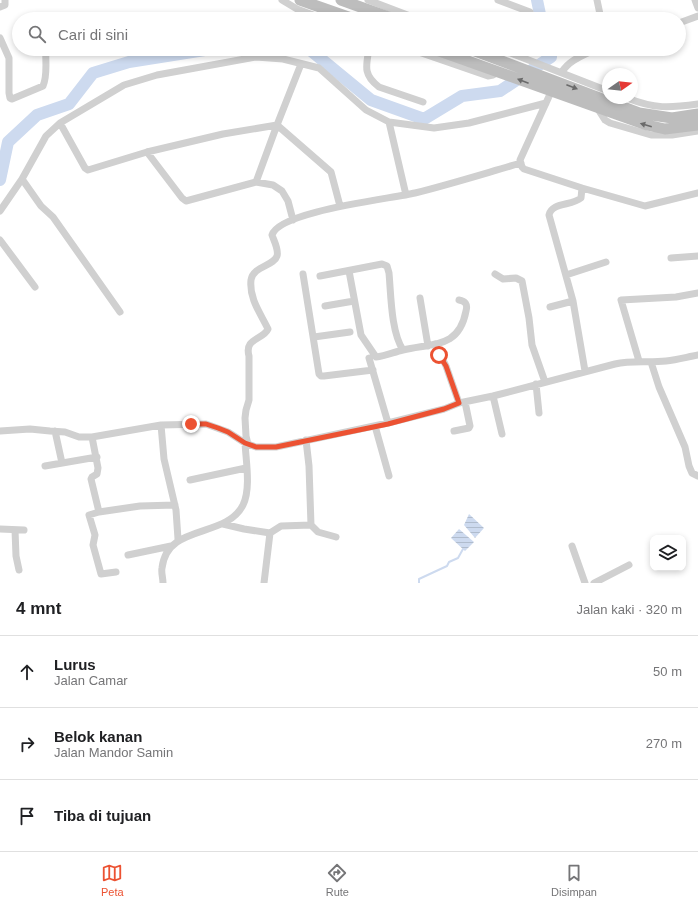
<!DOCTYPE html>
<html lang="id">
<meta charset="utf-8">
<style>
:root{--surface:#fff;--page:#f6f6f6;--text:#202124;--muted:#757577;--line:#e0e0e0;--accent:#ec5232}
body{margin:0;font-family:Helvetica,sans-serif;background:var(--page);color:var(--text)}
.controls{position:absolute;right:12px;bottom:12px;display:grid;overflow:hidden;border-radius:8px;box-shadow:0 2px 6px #0003}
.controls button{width:36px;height:36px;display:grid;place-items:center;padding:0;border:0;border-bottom:1px solid var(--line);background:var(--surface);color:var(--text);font:20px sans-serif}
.compass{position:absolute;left:602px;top:68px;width:36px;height:36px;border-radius:50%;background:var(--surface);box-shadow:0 2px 6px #0003;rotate:76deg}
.stop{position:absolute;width:12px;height:12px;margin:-9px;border:3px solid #ec5232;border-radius:50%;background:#fff}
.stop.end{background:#ec5232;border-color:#fff;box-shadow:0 1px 4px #0008}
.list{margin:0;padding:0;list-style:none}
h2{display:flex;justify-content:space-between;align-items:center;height:52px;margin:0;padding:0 16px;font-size:17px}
h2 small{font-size:13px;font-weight:400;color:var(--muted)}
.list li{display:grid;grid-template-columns:26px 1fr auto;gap:12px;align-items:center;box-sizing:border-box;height:72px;padding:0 16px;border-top:1px solid var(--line)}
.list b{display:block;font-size:15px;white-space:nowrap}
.list p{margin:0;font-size:13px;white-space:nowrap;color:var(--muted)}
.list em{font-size:13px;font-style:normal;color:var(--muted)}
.icon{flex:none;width:22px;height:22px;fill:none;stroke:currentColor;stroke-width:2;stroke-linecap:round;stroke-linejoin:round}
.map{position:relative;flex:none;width:698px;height:583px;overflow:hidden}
.search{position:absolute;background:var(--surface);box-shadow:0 2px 6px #0003;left:12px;right:12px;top:12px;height:44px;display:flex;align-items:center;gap:10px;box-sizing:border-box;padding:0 14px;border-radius:22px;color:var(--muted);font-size:15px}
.sheet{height:268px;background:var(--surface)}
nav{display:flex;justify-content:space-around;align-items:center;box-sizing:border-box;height:56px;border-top:1px solid var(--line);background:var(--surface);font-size:11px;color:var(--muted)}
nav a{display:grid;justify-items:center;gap:2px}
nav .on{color:var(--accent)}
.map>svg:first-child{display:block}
.water{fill:url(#water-rules)}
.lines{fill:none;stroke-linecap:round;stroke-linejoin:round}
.stream{stroke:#cddaef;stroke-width:2}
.river{stroke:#cddaef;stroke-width:12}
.minor{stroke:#d0d0d0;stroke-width:7}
.secondary{stroke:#bdbdbd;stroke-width:11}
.oneway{fill:#6a6a6a}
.route{stroke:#ec5232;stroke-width:5}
</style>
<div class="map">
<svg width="698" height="583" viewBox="0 0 698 583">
<defs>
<pattern id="water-rules" width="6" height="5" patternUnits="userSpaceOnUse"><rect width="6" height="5" fill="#cddaef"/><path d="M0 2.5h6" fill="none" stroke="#b0bccd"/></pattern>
</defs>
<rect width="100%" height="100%" fill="#fff"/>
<!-- water -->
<path class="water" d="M469,514L484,528L475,538L464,525Z
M459,529L474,542L465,551L451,538Z"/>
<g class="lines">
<!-- stream -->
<path class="stream" d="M419,583V579L447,566L449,562L458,558L463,549"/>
<!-- river -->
<path class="river" d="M537,0L541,19
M309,49L371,100L424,119L462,96L500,91L551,57L549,49
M0,180L8,142L37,115L69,104L93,73L129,62L211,49"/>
<!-- minor -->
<path class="minor" d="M282,0L297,9L324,19
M368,0L418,19
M498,0L530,12
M597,0L601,19
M695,0L698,8
M0,7L5,5V0
M679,23L698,16
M0,38L9,58V93L10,98L12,99L43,86C48,75 45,61 46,49
M369,49C366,66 363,75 379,87L423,102
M410,49L488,76L493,75L498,72
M500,49L608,91
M562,72C569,60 584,55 596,49
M551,92L520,160L522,167L524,169L582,188L581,198C572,206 552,202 549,215L573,301L585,371
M627,98C655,109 669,108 698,104
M598,109L605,120L610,123L651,135H672L698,131
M389,122L406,195
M60,123L85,168L88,170L147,152L223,134L277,125L331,172L340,206
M147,152L182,198L186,201L256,182L273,185L282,191L288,201L293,220
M22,179L41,206L53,217L120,312
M256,182L277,125L301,64
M582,188L645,206L698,193
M0,211L22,179L46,136L60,123L124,85L157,75L256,57L283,59L319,68L366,110L389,122L434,128L469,123L546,103
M0,240L35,287
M671,258L698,256
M349,271L361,335L376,357C386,356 394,352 403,350C434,343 459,348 466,311C468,304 465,301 459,300
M303,274L319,374L321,376H324L373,370
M495,274L503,279L516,278L522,281L529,318L532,345L545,382
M566,275L606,262
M320,276L382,264L387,266L389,273C391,295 391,332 403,350
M420,298L428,346
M325,306L354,301
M550,307L573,301
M314,337L350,332
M435,344L446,366L459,403
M369,358L388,423
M639,361L621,300L676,297L698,293
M651,362L659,387L685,447L689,466L692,473L698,476
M536,384L539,413
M493,396L502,434
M161,425L164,459L176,510L178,539
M375,426L389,476
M0,431L30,429L50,431L65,432L79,437H92L161,425L206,424L228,432L245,443L256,447H276L388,423L444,409L459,403L493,396L615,364C632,360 649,363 666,361C677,360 687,357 698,355
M55,431L62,463
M454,431L469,428L470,426L465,402
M92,437L98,468L97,474L92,477L91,479L99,512L89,515L95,535L93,545L101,574L116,572
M306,440L309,466L311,525L318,532L336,537
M248,444L246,436L245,418L246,410L249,400V356C244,338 263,340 268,329C261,314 249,299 251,280C253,266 274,266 277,256C279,250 274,241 272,235C279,211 390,199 415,193C451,184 486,173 521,163
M45,466L97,457
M190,480L246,468
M99,512L140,506L175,505
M223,524L244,529L270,533L281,526L311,525
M0,529L24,530
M15,530L16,556L19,570
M572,546L585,583
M128,555L171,546
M163,583C163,578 161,572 162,568C167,523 226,539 243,505C251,489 246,461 245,443
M264,583L270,533
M594,583L629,565"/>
<!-- secondary -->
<path class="secondary" d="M300,0L354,19
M341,0L394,19
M434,49L647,125L665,129L698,125
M470,49L639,113L672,118L698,114"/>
</g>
<!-- one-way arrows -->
<defs><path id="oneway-solid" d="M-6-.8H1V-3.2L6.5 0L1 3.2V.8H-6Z"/></defs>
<g class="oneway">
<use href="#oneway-solid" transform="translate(523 81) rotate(-159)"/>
<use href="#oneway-solid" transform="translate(572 87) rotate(21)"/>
<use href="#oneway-solid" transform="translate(646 125) rotate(-164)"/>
</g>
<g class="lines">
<!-- route -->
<path class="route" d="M191,424H206L218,428L228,432L245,443L256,447H276L388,424L444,409L459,403L446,366L439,355"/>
</g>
</svg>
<div class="controls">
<button><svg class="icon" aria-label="layers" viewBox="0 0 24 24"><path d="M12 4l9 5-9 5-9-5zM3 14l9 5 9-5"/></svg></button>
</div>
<svg class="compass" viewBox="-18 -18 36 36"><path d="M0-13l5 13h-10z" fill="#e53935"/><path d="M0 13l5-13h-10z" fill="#757577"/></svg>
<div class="stop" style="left:439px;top:355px"></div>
<div class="stop end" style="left:191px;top:424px"></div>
<div class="search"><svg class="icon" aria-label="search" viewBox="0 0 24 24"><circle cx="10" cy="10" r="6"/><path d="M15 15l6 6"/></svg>Cari di sini</div>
</div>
<section class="sheet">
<h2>4 mnt<small>Jalan kaki · 320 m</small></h2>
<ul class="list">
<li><svg class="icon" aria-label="ahead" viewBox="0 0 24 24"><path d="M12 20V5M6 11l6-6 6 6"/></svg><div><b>Lurus</b><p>Jalan Camar</p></div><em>50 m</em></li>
<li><svg class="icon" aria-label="right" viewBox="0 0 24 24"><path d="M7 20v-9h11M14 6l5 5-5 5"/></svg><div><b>Belok kanan</b><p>Jalan Mandor Samin</p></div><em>270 m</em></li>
<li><svg class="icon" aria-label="arrive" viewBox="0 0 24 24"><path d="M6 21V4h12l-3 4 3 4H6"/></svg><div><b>Tiba di tujuan</b></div></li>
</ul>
</section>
<nav>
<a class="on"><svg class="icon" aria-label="map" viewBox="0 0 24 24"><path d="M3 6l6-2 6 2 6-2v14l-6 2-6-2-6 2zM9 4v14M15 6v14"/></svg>Peta</a>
<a><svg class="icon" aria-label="directions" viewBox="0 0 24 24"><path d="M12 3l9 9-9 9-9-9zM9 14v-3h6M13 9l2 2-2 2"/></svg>Rute</a>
<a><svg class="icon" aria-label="saved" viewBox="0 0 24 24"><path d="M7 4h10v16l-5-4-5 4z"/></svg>Disimpan</a>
</nav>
